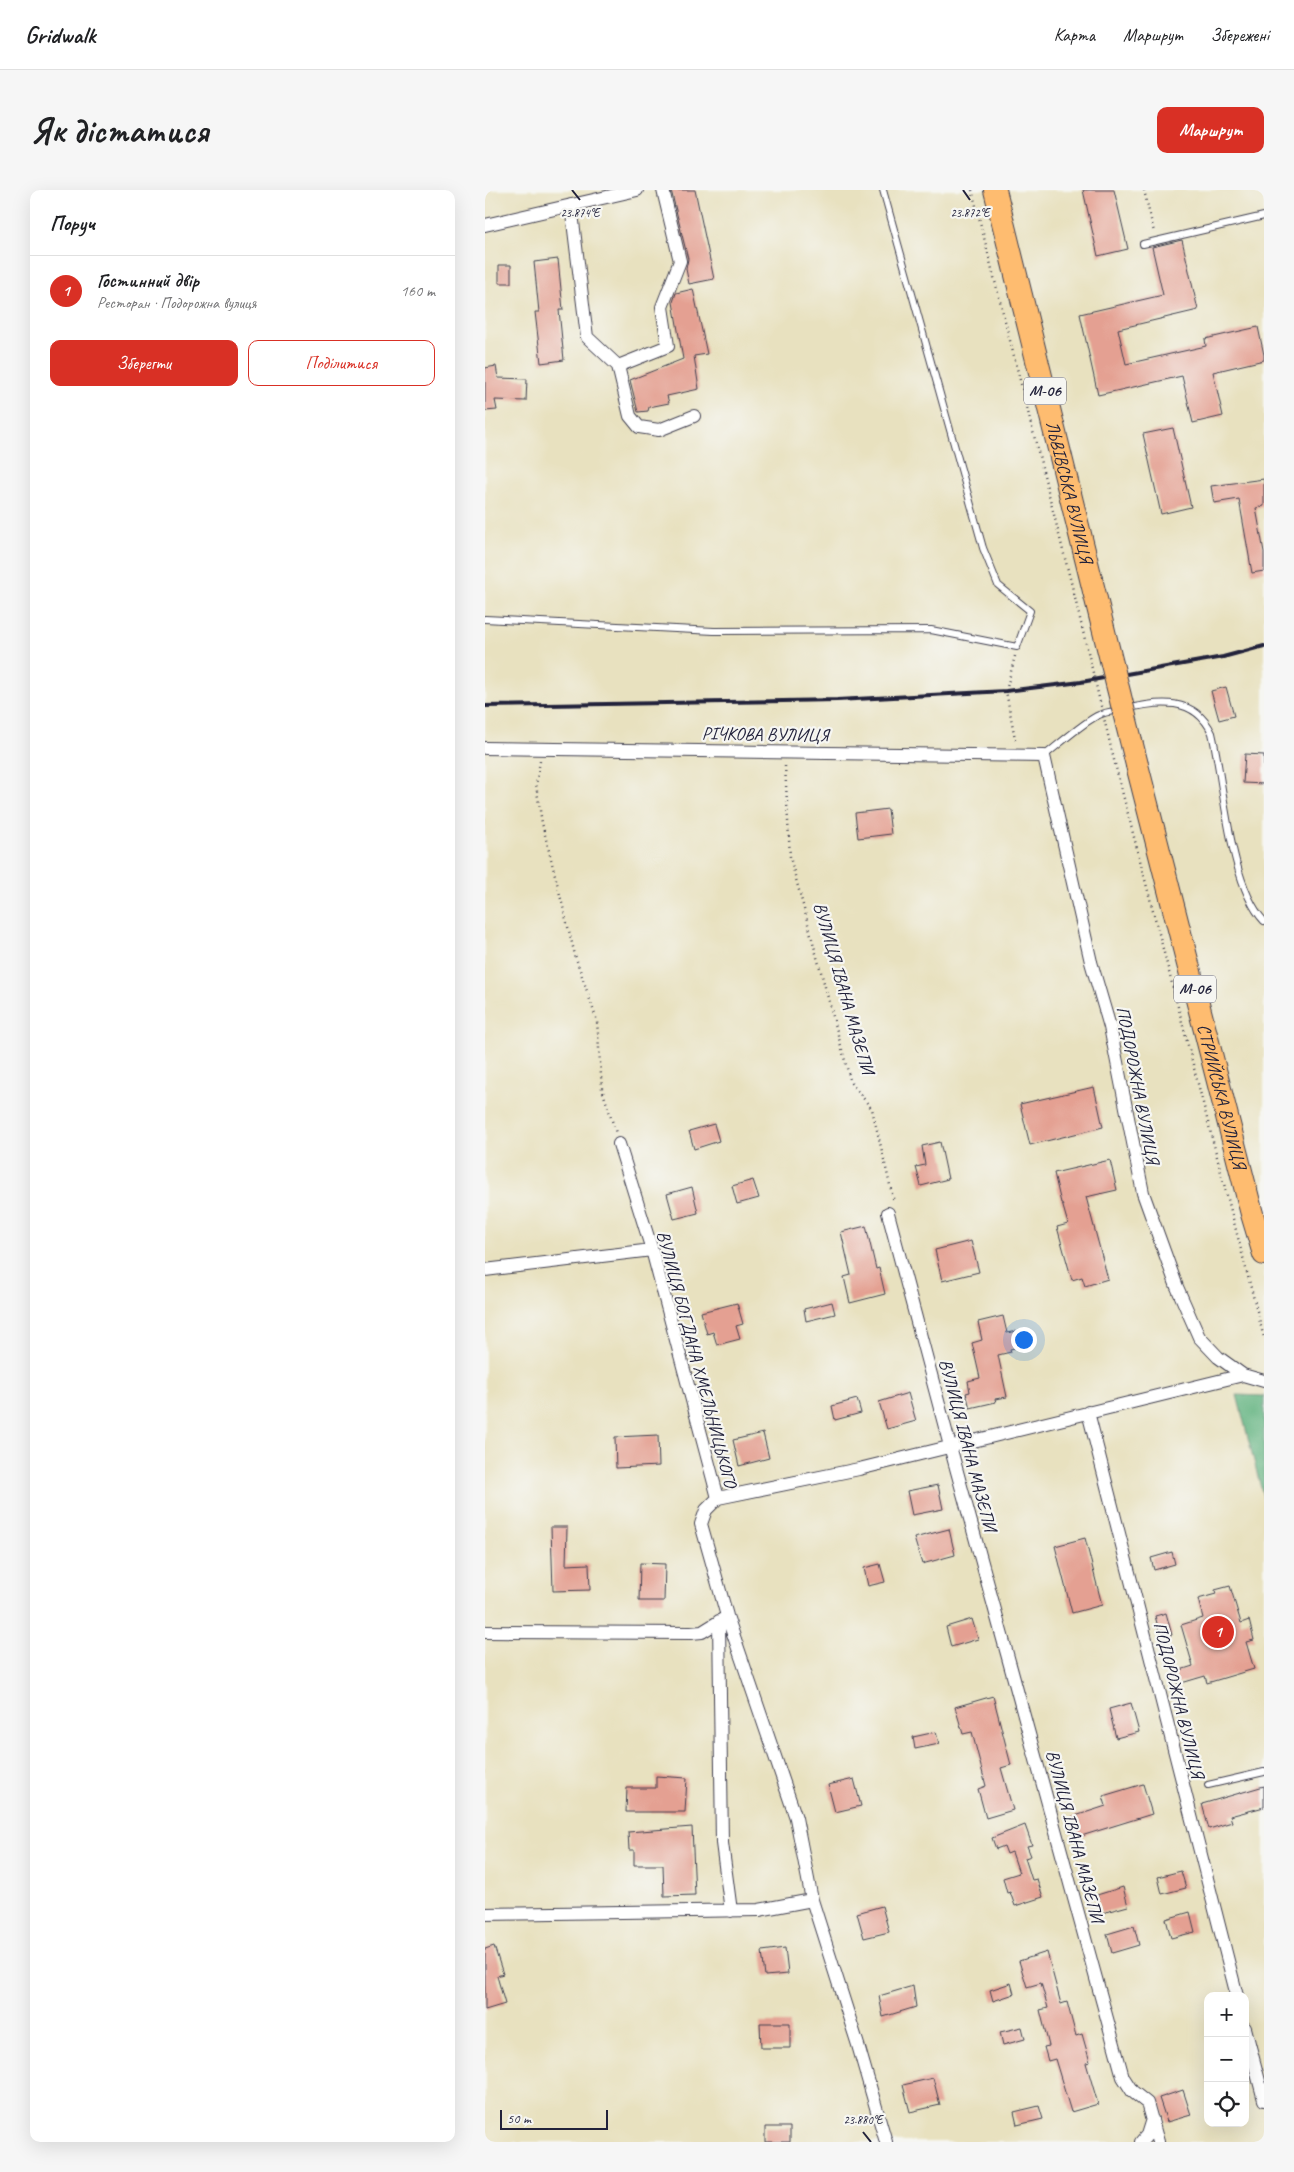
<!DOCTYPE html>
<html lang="uk">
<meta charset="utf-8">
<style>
:root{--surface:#fff;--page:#f6f6f6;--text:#202124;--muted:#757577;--line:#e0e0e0;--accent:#d93025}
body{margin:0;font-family:Caveat,sans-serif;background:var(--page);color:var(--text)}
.controls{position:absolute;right:15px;bottom:15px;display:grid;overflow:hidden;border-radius:10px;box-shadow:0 5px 20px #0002}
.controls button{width:45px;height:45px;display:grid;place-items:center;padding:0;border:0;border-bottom:1px solid var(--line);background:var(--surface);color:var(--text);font:25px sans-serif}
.scale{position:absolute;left:15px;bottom:12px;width:108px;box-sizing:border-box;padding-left:5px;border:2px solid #22223b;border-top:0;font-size:14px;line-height:18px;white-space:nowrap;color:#22223b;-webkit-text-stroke:4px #f6f6f2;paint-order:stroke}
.you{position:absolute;left:538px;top:1149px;width:18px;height:18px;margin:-12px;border:4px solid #fff;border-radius:50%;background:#1a73e8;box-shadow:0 0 0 8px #1a73e833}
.badge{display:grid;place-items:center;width:32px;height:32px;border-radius:50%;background:var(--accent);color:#fff;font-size:16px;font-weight:700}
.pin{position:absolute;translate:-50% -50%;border:2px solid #fff;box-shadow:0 1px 5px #0006}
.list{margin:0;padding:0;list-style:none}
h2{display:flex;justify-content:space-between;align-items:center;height:65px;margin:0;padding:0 20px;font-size:21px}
h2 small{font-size:16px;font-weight:400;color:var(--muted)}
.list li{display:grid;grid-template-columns:32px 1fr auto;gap:15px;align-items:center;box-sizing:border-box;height:70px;padding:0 20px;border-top:1px solid var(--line)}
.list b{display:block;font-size:19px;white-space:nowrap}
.list p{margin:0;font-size:16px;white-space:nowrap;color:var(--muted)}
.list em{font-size:16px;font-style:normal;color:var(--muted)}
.actions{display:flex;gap:10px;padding:15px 20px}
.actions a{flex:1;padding:11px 0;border:1px solid var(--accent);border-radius:10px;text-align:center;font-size:18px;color:var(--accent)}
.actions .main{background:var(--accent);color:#fff}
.icon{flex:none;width:28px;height:28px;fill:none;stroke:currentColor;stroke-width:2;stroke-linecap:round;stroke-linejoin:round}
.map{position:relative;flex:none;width:779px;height:1952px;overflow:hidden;border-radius:10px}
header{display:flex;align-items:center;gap:30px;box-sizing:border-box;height:70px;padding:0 25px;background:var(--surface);border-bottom:1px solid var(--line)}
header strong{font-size:24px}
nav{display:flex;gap:28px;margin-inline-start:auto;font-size:18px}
.intro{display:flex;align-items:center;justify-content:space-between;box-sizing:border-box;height:120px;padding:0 30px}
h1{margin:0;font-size:35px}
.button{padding:12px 22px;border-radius:10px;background:var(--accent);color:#fff;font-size:18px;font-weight:700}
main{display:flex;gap:30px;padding:0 30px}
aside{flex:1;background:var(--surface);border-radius:10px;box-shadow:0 5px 20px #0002}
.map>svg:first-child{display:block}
.forest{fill:#62b380;stroke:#426a5e}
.building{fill:#e4a092}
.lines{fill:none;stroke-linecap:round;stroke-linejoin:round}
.lane-casing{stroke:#403f4f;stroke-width:8}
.street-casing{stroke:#403f4f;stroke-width:14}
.highway-casing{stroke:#403f4f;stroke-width:24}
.path{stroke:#403f4f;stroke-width:2.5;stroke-dasharray:1 4;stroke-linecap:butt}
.lane{stroke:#fff;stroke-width:6}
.street{stroke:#fff;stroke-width:12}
.highway{stroke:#febc70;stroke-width:22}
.rail{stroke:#22223b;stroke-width:4}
.highway-bridge-casing{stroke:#403f4f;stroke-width:24;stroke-linecap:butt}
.path-bridge{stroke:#403f4f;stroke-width:2.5;stroke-dasharray:1 4;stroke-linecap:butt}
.highway-bridge{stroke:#febc70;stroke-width:22}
.ticks{fill:none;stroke:#22223b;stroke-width:2}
.labels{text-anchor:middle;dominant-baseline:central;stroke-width:4.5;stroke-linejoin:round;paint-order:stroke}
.shield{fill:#f6f6f2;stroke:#626272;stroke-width:1}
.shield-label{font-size:16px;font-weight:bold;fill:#22223b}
.street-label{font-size:18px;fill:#22223b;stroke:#f6f6f2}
.ticks-label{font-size:12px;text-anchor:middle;fill:#22223b;stroke:#f6f6f2;stroke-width:4.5;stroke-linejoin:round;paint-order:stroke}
</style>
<header>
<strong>Gridwalk</strong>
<nav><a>Карта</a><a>Маршрут</a><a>Збережені</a></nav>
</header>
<div class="intro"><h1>Як дістатися</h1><a class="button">Маршрут</a></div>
<main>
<aside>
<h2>Поруч<small></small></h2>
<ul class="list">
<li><span class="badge">1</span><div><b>Гостинний двір</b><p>Ресторан · Подорожна вулиця</p></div><em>160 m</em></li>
</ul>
<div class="actions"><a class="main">Зберегти</a><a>Поділитися</a></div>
</aside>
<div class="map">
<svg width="779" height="1952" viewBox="0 0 779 1952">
<rect width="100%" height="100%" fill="#f6f6f2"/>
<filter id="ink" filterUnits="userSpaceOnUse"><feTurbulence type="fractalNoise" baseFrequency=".02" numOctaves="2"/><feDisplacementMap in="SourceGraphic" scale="10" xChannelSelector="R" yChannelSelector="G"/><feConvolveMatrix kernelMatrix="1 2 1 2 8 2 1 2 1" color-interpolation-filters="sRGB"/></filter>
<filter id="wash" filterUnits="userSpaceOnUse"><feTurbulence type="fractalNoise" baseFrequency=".0096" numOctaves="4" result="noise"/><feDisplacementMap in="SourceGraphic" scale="20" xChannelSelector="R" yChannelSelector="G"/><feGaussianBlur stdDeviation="1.12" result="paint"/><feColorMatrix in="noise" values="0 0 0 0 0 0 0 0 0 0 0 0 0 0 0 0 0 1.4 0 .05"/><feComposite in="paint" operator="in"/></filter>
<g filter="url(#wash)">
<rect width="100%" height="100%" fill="#e8e1bf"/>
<!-- forest -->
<path class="forest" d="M752,1205L779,1206V1310Z"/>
<g id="blocks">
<!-- building -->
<path class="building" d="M186,0H210L229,89L204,94L201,79L203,69Z
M598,0H629L643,59L613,66Z
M697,50L713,120L633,139L641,174L721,156L720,149L773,137L779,165V170L728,182L738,226L708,233L697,186L613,205L595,124L678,105L667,57Z
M73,69L78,120H74L79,170L56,173L50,122H54L49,72Z
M14,75H26V93H14Z
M208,99L222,164L209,166L214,199L182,206L184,213L164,217L163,221L153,222L145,190L198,169L188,112L191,103Z
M11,176L13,188L42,189L41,211L10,210L12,220L0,221V178Z
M688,238L706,317L676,324L658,244Z
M779,289V316L771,318L779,362V381L767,383L754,309L729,313L726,296Z
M741,497L749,526L734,530L726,501Z
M760,564L779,565V594L758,593Z
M403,619L406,644L373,648L370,623Z
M609,897L618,937L545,955L535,914Z
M229,934L234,951L209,959L204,941Z
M455,952L463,989L436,996L431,977L440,975L437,956Z
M625,970L632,1000L601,1007L623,1089L600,1096L597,1087L587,1090L572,1037L583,1034L577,1013H576L569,983Z
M268,990L274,1008L252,1014L247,996Z
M207,997L213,1023L189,1029L182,1004Z
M381,1036L391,1079L394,1078L400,1104L365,1113L359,1087L366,1085L356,1042Z
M486,1051L494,1082L457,1091L450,1060Z
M347,1112L350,1124L321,1131L319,1119Z
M252,1113L258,1134L251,1136L255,1149L232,1155L228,1142L222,1144L216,1122Z
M518,1126L522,1143L536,1140L539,1156L525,1159L526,1162L513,1165L522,1207L510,1209L511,1212L485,1218L481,1203L485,1202L483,1191L495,1188L487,1153L497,1150L493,1132Z
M423,1203L431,1231L402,1239L394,1212Z
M372,1209L376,1223L350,1230L347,1216Z
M278,1243L284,1268L254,1276L248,1250Z
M173,1245L174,1276L131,1278L130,1247Z
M453,1295L458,1319L427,1325L422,1301Z
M66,1337H82L81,1375L104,1374L105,1400L68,1401Z
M464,1339L470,1365L437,1374L429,1348Z
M600,1348L617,1415L587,1423L570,1356Z
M687,1362L690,1374L669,1380L666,1368Z
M155,1373L180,1374L179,1411H154Z
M395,1374L400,1392L383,1396L379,1378Z
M745,1396L756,1433L764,1430L769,1450L761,1452L769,1479L722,1493L720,1486L693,1494L689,1482L708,1476L696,1435L718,1428L713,1409L731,1404L730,1400Z
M681,1423L687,1445L676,1448L670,1426Z
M487,1429L493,1449L466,1457L461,1437Z
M508,1506L526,1575L516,1578L528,1620L501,1628L493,1599L501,1596L487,1542L478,1544L470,1517Z
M646,1513L654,1542L631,1548L624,1519Z
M451,1542L454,1554L430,1559L428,1547Z
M171,1586L202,1588L200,1622H141L142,1598H171Z
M369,1589L376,1616L350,1622L343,1595Z
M658,1594L667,1624L593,1647L587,1627L621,1616L618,1606Z
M779,1596V1617L745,1626L747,1632L724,1639L717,1614Z
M540,1635L547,1655L542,1656L546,1666L540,1668L547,1690L552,1689L558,1707L530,1716L525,1702L522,1703L518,1688L534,1683L527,1662L522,1664L519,1656L511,1659L507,1648Z
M207,1637L210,1705L179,1706L178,1675H149V1660H144L143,1642Z
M696,1681L701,1698L677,1704L673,1687Z
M638,1697L643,1716L617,1723L612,1705Z
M397,1716L404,1742L379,1748L372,1723Z
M705,1722L710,1742L686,1748L681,1729Z
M649,1736L654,1755L627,1763L622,1744Z
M9,1756L18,1784L12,1786L20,1814L0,1820V1759Z
M300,1758L303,1784L280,1786L277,1761Z
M562,1762L576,1814L582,1812L591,1846L597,1844L605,1872L601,1873L613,1914L586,1922L570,1869L563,1871L559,1857L564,1856L555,1820L563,1818L556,1793L542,1797L534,1771Z
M526,1793L529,1804L508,1811L505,1800Z
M428,1796L431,1817L398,1827L394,1806Z
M275,1833H305V1858H276Z
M537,1837L540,1849L518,1855L515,1842Z
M448,1888L455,1915L425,1922L418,1895Z
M698,1900L706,1925L682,1932L674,1908Z
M554,1916L558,1929L532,1935L529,1922Z
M280,1937H305V1952H280Z"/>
</g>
</g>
<g filter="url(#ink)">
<use href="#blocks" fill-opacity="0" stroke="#403f4f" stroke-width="1"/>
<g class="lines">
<!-- lane casing -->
<g class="lane-casing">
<path id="lane" d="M658,54L779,26
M0,429L229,441L446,440L532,457L545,421L513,395L498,358L398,0
M559,566C572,556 601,530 614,525C622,521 632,521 640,519C673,511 710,506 727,543C739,593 744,694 779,731
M723,1595L779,1582"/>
</g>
<!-- street casing -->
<g class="street-casing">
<path id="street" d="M178,0L195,71L177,117L183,156L133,176L145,226L154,237L174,240L209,226
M86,15L102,147L133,176
M0,35L152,0
M0,558L559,566L606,772L625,837L658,1003L692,1097L714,1147L733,1167L758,1185L779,1191
M134,954L167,1060L233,1308L221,1320L216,1334L242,1426L311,1628L327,1710L373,1855L401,1952
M403,1023L465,1256L638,1887L647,1901L662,1913L673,1952
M0,1080L167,1060
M603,1222L752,1806
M233,1308L374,1279L758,1185
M234,1431L237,1653L246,1721
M0,1442L206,1443L217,1442L238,1429
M0,1724L274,1720L327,1710
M760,1838L779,1910
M656,1952L662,1945L667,1929"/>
</g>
<!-- highway casing -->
<g class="highway-casing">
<g id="highway">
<path id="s1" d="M510,0L609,401"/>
<path id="s2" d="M652,575L767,1024L779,1064"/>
</g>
</g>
<!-- path -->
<path class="path" d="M487,0L589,404
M659,0L669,42
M530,466L521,501L531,554
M55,571L51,595L57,633L90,765L112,831L117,899L131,943
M630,574L779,1148
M300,576L305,667L366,893L387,919L409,1012"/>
<!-- lane -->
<use href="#lane" class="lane"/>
<!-- street -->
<use href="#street" class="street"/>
<!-- highway -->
<use href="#highway" class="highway"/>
<!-- rail -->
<path class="rail" d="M0,516L352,510L521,501L596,492L738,467L779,456"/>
<!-- highway-bridge casing -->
<g class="highway-bridge-casing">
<path id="highway-bridge" d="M609,401L652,575"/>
</g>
<!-- path-bridge -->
<path class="path-bridge" d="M589,404L630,574"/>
<!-- highway-bridge -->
<use href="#highway-bridge" class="highway-bridge"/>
</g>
</g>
<!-- ticks -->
<path class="ticks" d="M87,0L95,10M478,0L485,10M378,1942L386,1952"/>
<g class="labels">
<!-- shield labels -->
<g class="shield">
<rect x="539" y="187.5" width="42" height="27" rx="4"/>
<rect x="689" y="785.5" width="42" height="27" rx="4"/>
</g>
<g class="shield-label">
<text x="560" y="201">М-06</text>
<text x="710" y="799">М-06</text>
</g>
<!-- street labels -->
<g class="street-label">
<text stroke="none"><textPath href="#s1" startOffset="311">ЛЬВІВСЬКА ВУЛИЦЯ</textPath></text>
<text transform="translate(280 544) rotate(1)">РІЧКОВА ВУЛИЦЯ</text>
<text transform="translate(359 798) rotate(74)">ВУЛИЦЯ ІВАНА МАЗЕПИ</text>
<text transform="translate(653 895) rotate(79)">ПОДОРОЖНА ВУЛИЦЯ</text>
<text stroke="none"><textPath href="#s2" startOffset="342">СТРИЙСЬКА ВУЛИЦЯ</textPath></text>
<text transform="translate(212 1169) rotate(75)">ВУЛИЦЯ БОГДАНА ХМЕЛЬНИЦЬКОГО</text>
<text transform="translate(483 1255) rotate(75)">ВУЛИЦЯ ІВАНА МАЗЕПИ</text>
<text transform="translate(694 1510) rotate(76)">ПОДОРОЖНА ВУЛИЦЯ</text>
<text transform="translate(590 1646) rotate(75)">ВУЛИЦЯ ІВАНА МАЗЕПИ</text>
</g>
</g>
<g class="ticks-label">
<text x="95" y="27">23.874°E</text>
<text x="485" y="27">23.872°E</text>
<text x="378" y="1934">23.880°E</text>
</g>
</svg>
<div class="controls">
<button>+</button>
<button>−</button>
<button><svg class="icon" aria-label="locate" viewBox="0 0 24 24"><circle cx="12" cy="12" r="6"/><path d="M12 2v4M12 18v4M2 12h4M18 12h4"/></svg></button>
</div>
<div class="scale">50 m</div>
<div class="you"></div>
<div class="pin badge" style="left:733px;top:1442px">1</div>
</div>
</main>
